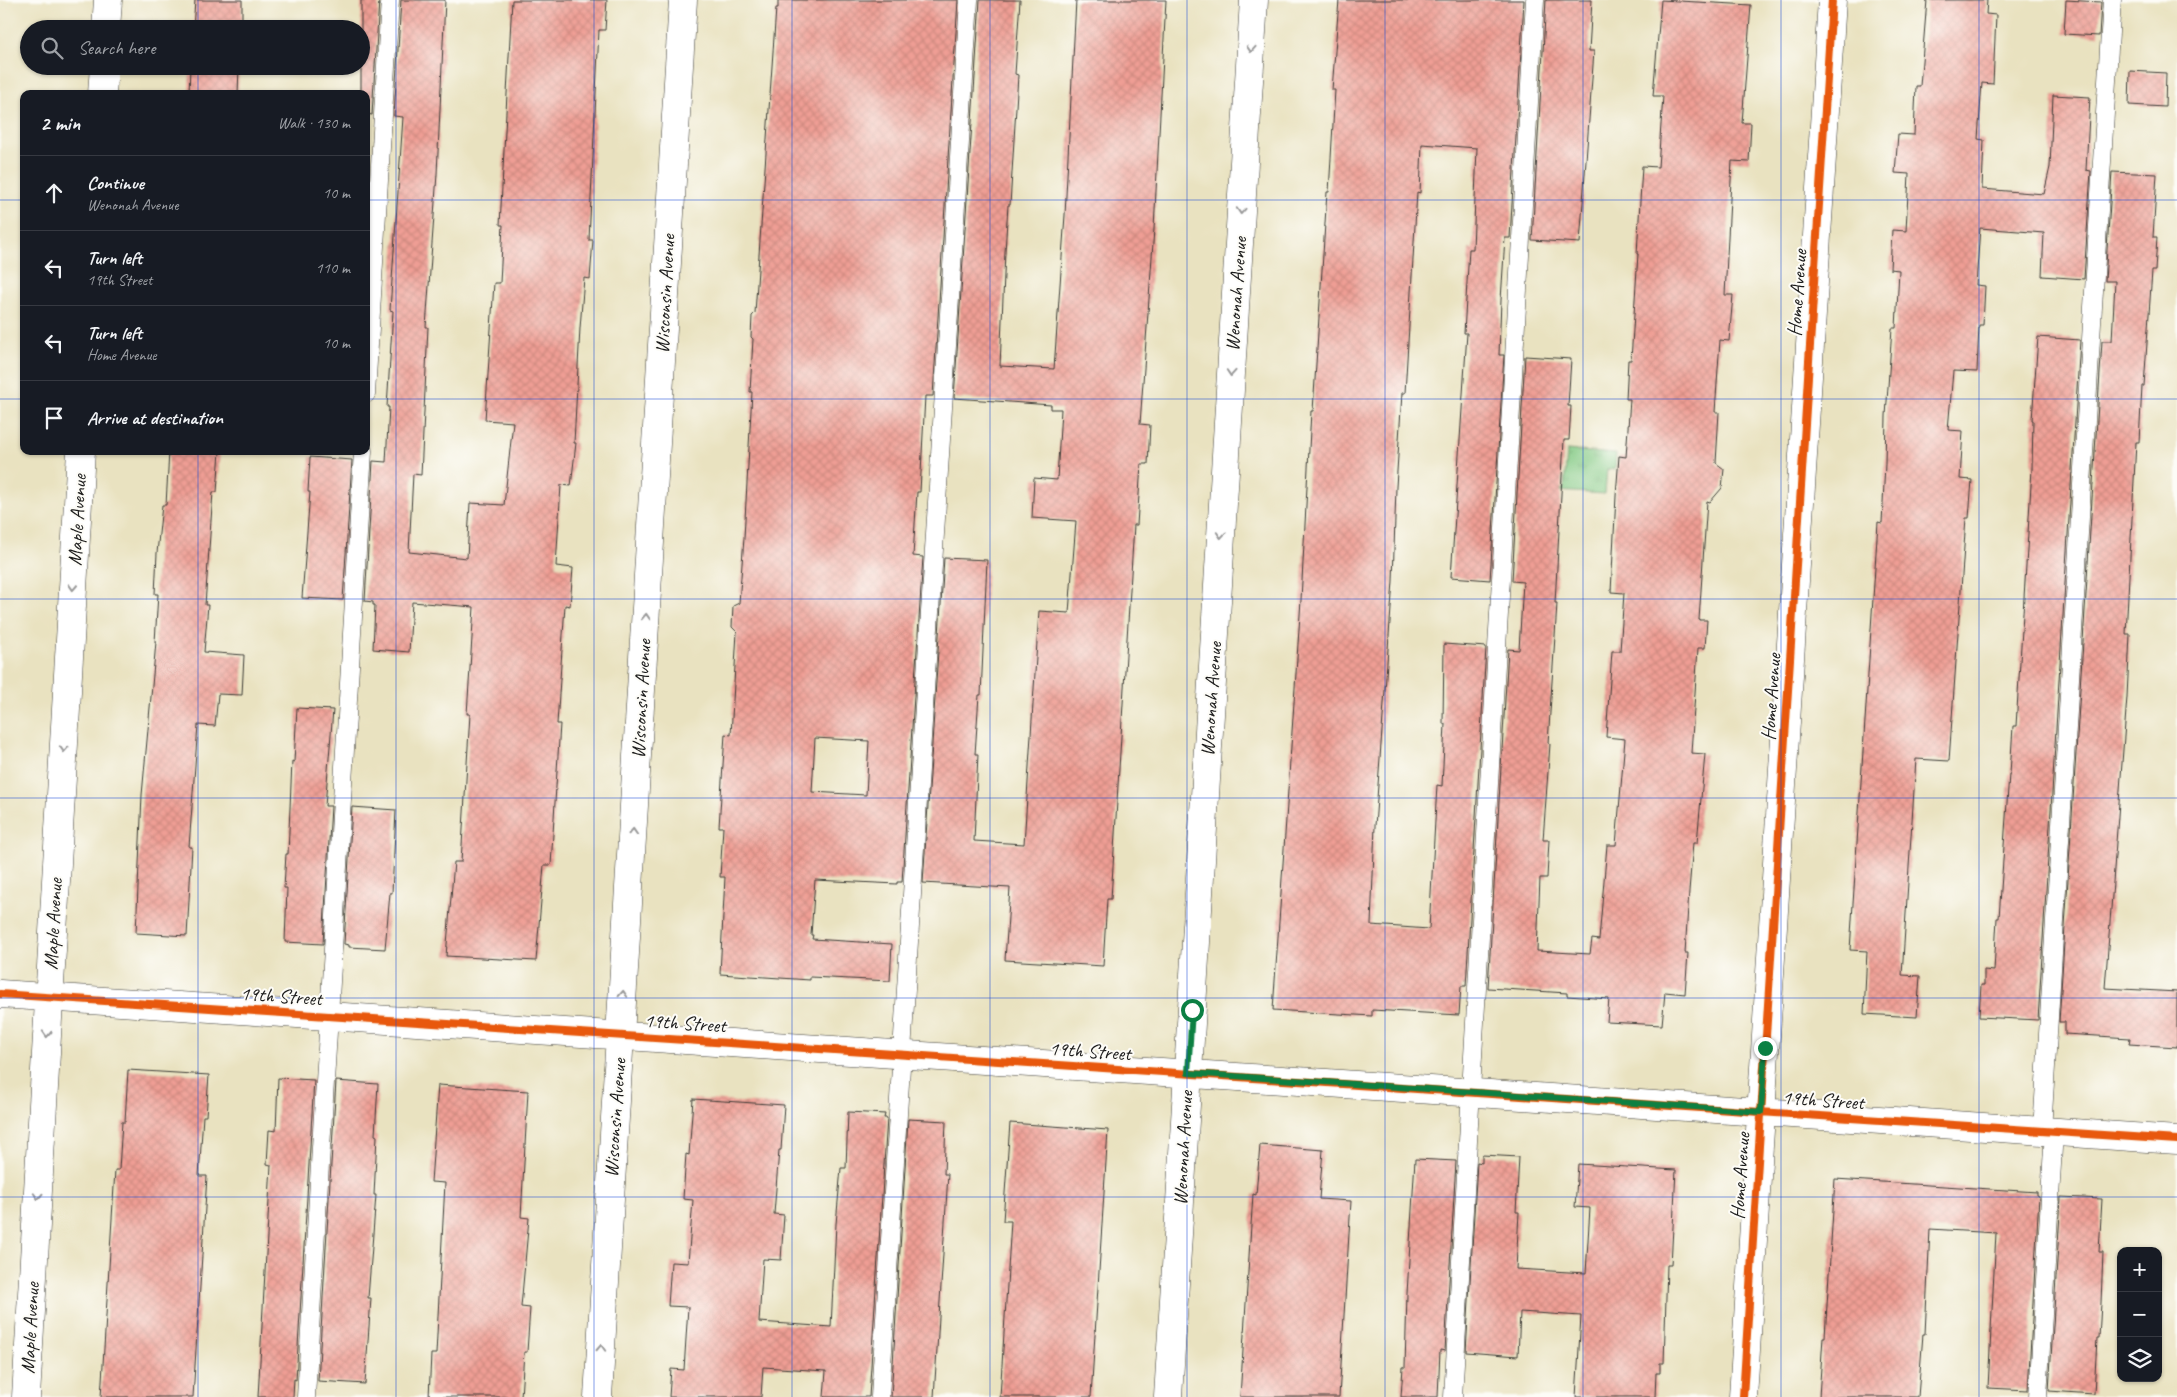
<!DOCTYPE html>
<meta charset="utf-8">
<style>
:root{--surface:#171b24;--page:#20242c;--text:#f1f3f6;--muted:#9ea1a6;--line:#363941}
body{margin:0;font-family:Caveat,sans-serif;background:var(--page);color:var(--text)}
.controls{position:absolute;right:15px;bottom:15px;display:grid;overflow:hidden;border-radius:10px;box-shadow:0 1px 4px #0004}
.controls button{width:45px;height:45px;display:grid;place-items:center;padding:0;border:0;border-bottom:1px solid var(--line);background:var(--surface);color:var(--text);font:25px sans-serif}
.stop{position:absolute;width:15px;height:15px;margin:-11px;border:4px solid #0b8043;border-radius:50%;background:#fff}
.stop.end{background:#0b8043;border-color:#fff;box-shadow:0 1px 5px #0008}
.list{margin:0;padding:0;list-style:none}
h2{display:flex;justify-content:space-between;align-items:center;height:65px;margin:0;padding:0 20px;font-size:21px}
h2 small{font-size:16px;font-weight:400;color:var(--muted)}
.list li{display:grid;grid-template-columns:32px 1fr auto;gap:15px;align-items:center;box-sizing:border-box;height:75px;padding:0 20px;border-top:1px solid var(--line)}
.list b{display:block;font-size:19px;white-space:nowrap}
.list p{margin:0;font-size:16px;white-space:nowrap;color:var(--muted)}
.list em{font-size:16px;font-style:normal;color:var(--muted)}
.icon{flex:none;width:28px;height:28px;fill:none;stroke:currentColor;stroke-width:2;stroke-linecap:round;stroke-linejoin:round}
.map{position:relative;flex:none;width:2177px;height:1397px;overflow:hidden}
.search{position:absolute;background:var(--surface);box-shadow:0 1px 4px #0004;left:20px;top:20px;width:350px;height:55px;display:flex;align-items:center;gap:12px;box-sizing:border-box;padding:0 18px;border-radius:28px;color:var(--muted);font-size:19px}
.panel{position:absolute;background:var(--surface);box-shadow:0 1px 4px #0004;left:20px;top:90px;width:350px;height:365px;border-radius:10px}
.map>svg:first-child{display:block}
.grass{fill:url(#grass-tufts);stroke:#507350}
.building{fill:url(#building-cross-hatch);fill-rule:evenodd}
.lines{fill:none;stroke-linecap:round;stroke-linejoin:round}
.service-casing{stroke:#3b3a35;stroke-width:19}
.minor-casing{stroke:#3b3a35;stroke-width:29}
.service{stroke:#fff;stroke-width:18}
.minor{stroke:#fff;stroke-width:28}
.cycleway-casing{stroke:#fdfcf7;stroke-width:11}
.cycleway{stroke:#e8590c;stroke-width:8}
.oneway{stroke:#999}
.route{stroke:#0b8043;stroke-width:6}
.grid{fill:none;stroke:#1d4ed8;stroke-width:1;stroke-opacity:0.55}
.labels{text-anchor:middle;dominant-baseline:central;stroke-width:4;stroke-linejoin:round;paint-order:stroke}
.street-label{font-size:20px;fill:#1c1c1c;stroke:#fdfcf7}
</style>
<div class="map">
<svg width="2177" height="1397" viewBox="0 0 2177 1397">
<defs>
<pattern id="grass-tufts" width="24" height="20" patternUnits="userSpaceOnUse" patternTransform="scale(1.25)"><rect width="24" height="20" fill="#84ca85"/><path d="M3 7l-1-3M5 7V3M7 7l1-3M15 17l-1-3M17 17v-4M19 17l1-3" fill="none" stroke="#71ad72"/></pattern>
<pattern id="building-cross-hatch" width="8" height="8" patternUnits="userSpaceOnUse" patternTransform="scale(1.25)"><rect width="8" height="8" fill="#ef9e94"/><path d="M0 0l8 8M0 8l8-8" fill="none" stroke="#cc887f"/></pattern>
</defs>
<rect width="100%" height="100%" fill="#fdfcf7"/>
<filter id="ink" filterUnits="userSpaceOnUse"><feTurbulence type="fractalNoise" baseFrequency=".02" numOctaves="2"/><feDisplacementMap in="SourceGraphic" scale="10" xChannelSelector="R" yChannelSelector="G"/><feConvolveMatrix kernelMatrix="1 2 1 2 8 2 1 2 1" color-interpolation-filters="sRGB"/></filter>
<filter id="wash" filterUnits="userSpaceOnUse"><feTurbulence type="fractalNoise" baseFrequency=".0096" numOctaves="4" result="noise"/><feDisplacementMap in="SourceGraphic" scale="20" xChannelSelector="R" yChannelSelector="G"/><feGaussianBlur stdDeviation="1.12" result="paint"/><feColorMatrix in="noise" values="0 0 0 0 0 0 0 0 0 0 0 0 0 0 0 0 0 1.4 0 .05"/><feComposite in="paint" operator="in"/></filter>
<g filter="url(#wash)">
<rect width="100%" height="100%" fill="#e9e2c0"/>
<!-- grass -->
<path class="grass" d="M1567,450L1616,454L1615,470L1607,469L1605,494L1557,491L1564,488Z"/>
<g id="blocks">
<!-- building -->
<path class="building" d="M195,0H242V29H193Z
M361,0H379L372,115L366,114V94H361Z
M401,0H445L437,174L426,327H428L421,475L413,474L409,552L467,558L470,503L504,505L513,422L485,420L494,283H500L503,225H500L512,0H607L605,30H599L589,240H593L590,279L584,278L580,328L574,443H576L571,486L561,485L556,566L573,568L570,606L565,605L557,724H560L551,865H544L536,961L446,956L454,862H461L470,714H467L474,607L412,602L409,652L373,649L375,605H373V602L365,601L373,461L386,462L389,407H387L393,311L390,310L403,117L394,116Z
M778,0H958L933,396H925L920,492H917L913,556L923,557L902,882H897V884L815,880L811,935H813L812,939L892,944L890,981L810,977V980L720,974L725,877H720L723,827H719L725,734L731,735L737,632L732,627L733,606L739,603L744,538L752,392H750L753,339L751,337L752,316L755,313L776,8H778ZM815,738L869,741L866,795L812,792Z
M980,0H1020L1015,74L1018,75L1010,205H1008L1005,252L1000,366L1054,369L1065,215L1076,0H1166L1154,229L1140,424L1150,425L1148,464H1141L1137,525H1134L1111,899H1107L1103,966L1005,960L1010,888L923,883L944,558L987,560L981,695H979L975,754H978L974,841L1024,844L1039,611L1069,613L1076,521L1032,518L1034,478L1057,480L1061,409H1051V405L954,398Z
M1339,0H1524L1510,238H1505L1501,300L1499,355H1504L1490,580L1451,577L1467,333H1464L1469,249H1473L1477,148L1422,144L1420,193L1417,192L1405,393H1402L1396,487L1393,581L1375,826L1371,925L1429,929L1437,785L1442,786L1445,724H1443L1444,644L1486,647L1466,986H1461L1459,1015L1372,1010V1016L1273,1010L1301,600L1311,411H1313L1327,192H1329L1335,90H1332Z
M1546,0H1592L1589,51H1594L1580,243L1532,240Z
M1661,0L1751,5L1742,123H1751L1749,162L1732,161L1725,295H1733L1729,341L1720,340L1715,412H1719L1716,463L1724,469L1722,488L1710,502L1707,501L1699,620H1707L1705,648H1698L1691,753L1705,754L1697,843H1693L1689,891L1685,953H1688L1685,994L1665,992L1662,1025L1607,1022L1609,999L1567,996V993L1488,988L1508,649L1519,650L1523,582L1512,581L1525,356L1571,359L1568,406H1571L1569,440H1564L1555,603H1557L1555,636L1548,743L1550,744L1543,840H1549L1547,878H1540L1537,951L1590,954L1592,939L1599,940L1607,845H1616L1625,739L1606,737L1612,651H1620L1624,593L1611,592L1616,496L1619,456L1626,457L1630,399H1626L1628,360H1631L1638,254H1637L1642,166L1658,167L1663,96H1653Z
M1927,0H1987L1986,14L1996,15L1993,84L1982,83L1978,139L1984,140L1982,189L2044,194L2050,167L2053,95L2090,97L2086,170L2091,171L2084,279L2042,276L2044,233L1980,228L1976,285L1985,286L1983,325H1979L1977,372L1953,371L1948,430L1963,431L1960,479L1972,480L1969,518H1966L1949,761L1916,759L1902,975L1920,976L1917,1017L1864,1014L1867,951L1850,950L1878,522L1882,523L1885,464L1886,416L1892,328H1896L1899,270L1890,269L1892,230L1906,231L1909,174L1895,173L1898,134L1914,135L1916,86H1920Z
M2066,0L2101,2L2099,36L2064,34Z
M190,66H239L238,94H189Z
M2130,71L2166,73L2165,107L2129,105Z
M2112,172L2157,174L2153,237H2157L2155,271H2152L2144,386H2142L2139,442H2136L2126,634H2130L2127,697L2105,988L2177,992V1047L2129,1044L2130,1038L2065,1034V1022H2059L2102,341H2112L2115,281H2105Z
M2038,337L2080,340L2038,1020L1979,1017L1981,985H1984V970L1994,971L1997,918H1999L2009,774H2010L2013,726H2016L2032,469L2033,420H2032Z
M169,451H220L217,492H213L209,549L205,605H208L204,652L244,655L242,695L218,694L215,726L198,725L189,847H192L187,936L136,933L142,795L156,642H155L158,594H155L157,553L162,505H166Z
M310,457L352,460L343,600L302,598L310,492H308Z
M297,708L333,710L325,806H331L323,944L285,942L287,888H284L286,854H288L292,761L294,762Z
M352,807L396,810L392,893H390L385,949L349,947V945L344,944Z
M128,1070L209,1075L206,1116H203L199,1176H207L193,1397H101L115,1170H119L122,1122H125Z
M278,1078L314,1080L296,1380L294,1379L293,1397H258L271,1165L267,1164L269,1130L276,1131Z
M336,1081L378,1084L375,1135L377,1136L374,1195H376L368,1298H371L365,1384L318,1381Z
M438,1085L528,1091L521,1217L529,1218L521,1307L530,1308L527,1352H524L521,1397H429L431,1354H436L445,1183L431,1182Z
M693,1099L784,1105L781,1150H779L774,1214L784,1215L781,1260L763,1259L759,1322L831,1327L836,1224L841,1168H846L848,1112L885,1114L884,1118H887L869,1397H824L826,1371L763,1367L761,1397H669L671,1369L684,1370L688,1307L668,1306L671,1262L688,1263L693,1200L683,1199L686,1154L689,1155Z
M908,1119L946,1121L944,1174H948L934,1397H891Z
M1010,1123L1108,1130L1091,1397H1000L1011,1221H1003Z
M1260,1145L1323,1150L1319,1199L1351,1201L1339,1397H1240L1253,1194L1256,1195Z
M1482,1155L1519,1157L1516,1212H1519L1516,1269L1586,1273L1590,1208L1575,1207L1578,1164L1676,1170L1671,1265H1667L1664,1363H1660V1373H1656L1655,1397H1576L1581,1316L1520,1312L1518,1356L1466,1352L1477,1162L1482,1163Z
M1415,1159L1456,1161L1445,1351L1440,1350L1438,1397H1401L1403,1367H1405L1407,1294Z
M1835,1179L2037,1192V1195L2039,1196L2028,1390L1988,1388L1996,1233L1930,1229L1925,1334H1923L1918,1397H1819L1823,1337H1825Z
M2061,1197L2102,1199L2099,1252H2103L2101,1303L2099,1338H2097L2094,1394L2049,1391Z"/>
</g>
</g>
<g filter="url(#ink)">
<use href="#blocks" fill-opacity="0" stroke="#3b3a35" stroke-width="1"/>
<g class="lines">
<!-- service casing -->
<g class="service-casing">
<path id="service" d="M366,394L390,0
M2042,1131L2112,0
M306,1397L363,451
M880,1397L969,0
M1453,1397L1535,0
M2038,1397L2054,1131"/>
</g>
<!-- minor casing -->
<g class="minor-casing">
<path id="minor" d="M106,29L108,0
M102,94L104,66
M0,994L2177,1140
M26,1397L81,451
M598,1397L683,0
M1168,1397L1254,0
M1743,1397L1832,0"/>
</g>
<!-- service -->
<use href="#service" class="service"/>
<!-- minor -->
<use href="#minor" class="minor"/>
<!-- cycleway casing -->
<g class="cycleway-casing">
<path id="cycleway" d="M0,994L2177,1140
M1743,1397L1832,0"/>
</g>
<!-- cycleway -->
<use href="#cycleway" class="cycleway"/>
</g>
<!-- one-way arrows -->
<defs><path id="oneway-chevron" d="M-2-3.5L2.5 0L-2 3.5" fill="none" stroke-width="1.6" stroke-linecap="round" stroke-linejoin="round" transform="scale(1.25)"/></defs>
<g class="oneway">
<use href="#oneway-chevron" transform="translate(1251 49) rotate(94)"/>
<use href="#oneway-chevron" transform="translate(1241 211) rotate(94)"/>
<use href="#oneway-chevron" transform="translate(1231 373) rotate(94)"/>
<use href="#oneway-chevron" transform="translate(1221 535) rotate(94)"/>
<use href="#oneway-chevron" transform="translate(73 587) rotate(93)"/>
<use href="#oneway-chevron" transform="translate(646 617) rotate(-87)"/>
<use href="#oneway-chevron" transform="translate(64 749) rotate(93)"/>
<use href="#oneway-chevron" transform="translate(633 832) rotate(-87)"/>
<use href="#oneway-chevron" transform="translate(623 994) rotate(-87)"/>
<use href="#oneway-chevron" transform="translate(47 1034) rotate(93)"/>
<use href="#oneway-chevron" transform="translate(38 1196) rotate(93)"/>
<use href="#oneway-chevron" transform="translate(601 1348) rotate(-87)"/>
</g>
</g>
<g class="lines" filter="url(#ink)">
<!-- route -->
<path class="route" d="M1192,1010L1188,1073L1709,1108L1761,1112L1765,1048"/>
</g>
<!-- grid -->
<path class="grid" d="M198,0V29M396,0V1397M594,0V1397M792,0V1397M990,0V1397M1187,0V1397M1385,0V1397M1583,0V1397M1781,0V1397M1979,0V1397M198,66V94M0,200H24M366,200H2177M0,399H24M366,399H2177M198,451V1397M0,599H2177M0,798H2177M0,998H2177M0,1197H2177"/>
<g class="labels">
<!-- street labels -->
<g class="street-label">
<text transform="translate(1797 293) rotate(-86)">Home Avenue</text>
<text transform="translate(665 294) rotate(-87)">Wisconsin Avenue</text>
<text transform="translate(1236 294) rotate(-86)">Wenonah Avenue</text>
<text transform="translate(77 520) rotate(-87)">Maple Avenue</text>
<text transform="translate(1771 697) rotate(-86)">Home Avenue</text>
<text transform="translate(641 699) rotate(-87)">Wisconsin Avenue</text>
<text transform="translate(1211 699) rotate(-86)">Wenonah Avenue</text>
<text transform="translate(53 924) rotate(-87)">Maple Avenue</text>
<text transform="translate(281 996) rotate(4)">19th Street</text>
<text transform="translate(685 1023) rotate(4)">19th Street</text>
<text transform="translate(1090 1051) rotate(4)">19th Street</text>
<text transform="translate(1823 1100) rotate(4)">19th Street</text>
<text transform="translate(615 1118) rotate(-86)">Wisconsin Avenue</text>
<text transform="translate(1183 1148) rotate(-87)">Wenonah Avenue</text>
<text transform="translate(1740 1176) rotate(-86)">Home Avenue</text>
<text transform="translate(30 1328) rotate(-87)">Maple Avenue</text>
</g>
</g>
</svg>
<div class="controls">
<button>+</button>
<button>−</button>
<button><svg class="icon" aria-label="layers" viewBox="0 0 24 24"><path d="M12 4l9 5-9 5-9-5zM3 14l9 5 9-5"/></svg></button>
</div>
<div class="stop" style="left:1192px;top:1010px"></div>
<div class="stop end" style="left:1765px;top:1048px"></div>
<div class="search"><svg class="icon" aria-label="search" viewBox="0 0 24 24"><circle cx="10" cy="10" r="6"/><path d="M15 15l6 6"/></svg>Search here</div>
<section class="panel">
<h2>2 min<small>Walk · 130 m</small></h2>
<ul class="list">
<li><svg class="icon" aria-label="ahead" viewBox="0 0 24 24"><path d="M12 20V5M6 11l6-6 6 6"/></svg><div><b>Continue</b><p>Wenonah Avenue</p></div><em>10 m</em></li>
<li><svg class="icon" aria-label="left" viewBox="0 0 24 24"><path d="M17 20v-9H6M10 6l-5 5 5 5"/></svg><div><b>Turn left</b><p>19th Street</p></div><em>110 m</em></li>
<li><svg class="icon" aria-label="left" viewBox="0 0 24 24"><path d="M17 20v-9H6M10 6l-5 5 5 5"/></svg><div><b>Turn left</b><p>Home Avenue</p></div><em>10 m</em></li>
<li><svg class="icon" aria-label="arrive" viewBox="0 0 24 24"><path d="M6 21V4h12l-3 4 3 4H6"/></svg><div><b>Arrive at destination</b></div></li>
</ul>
</section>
</div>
